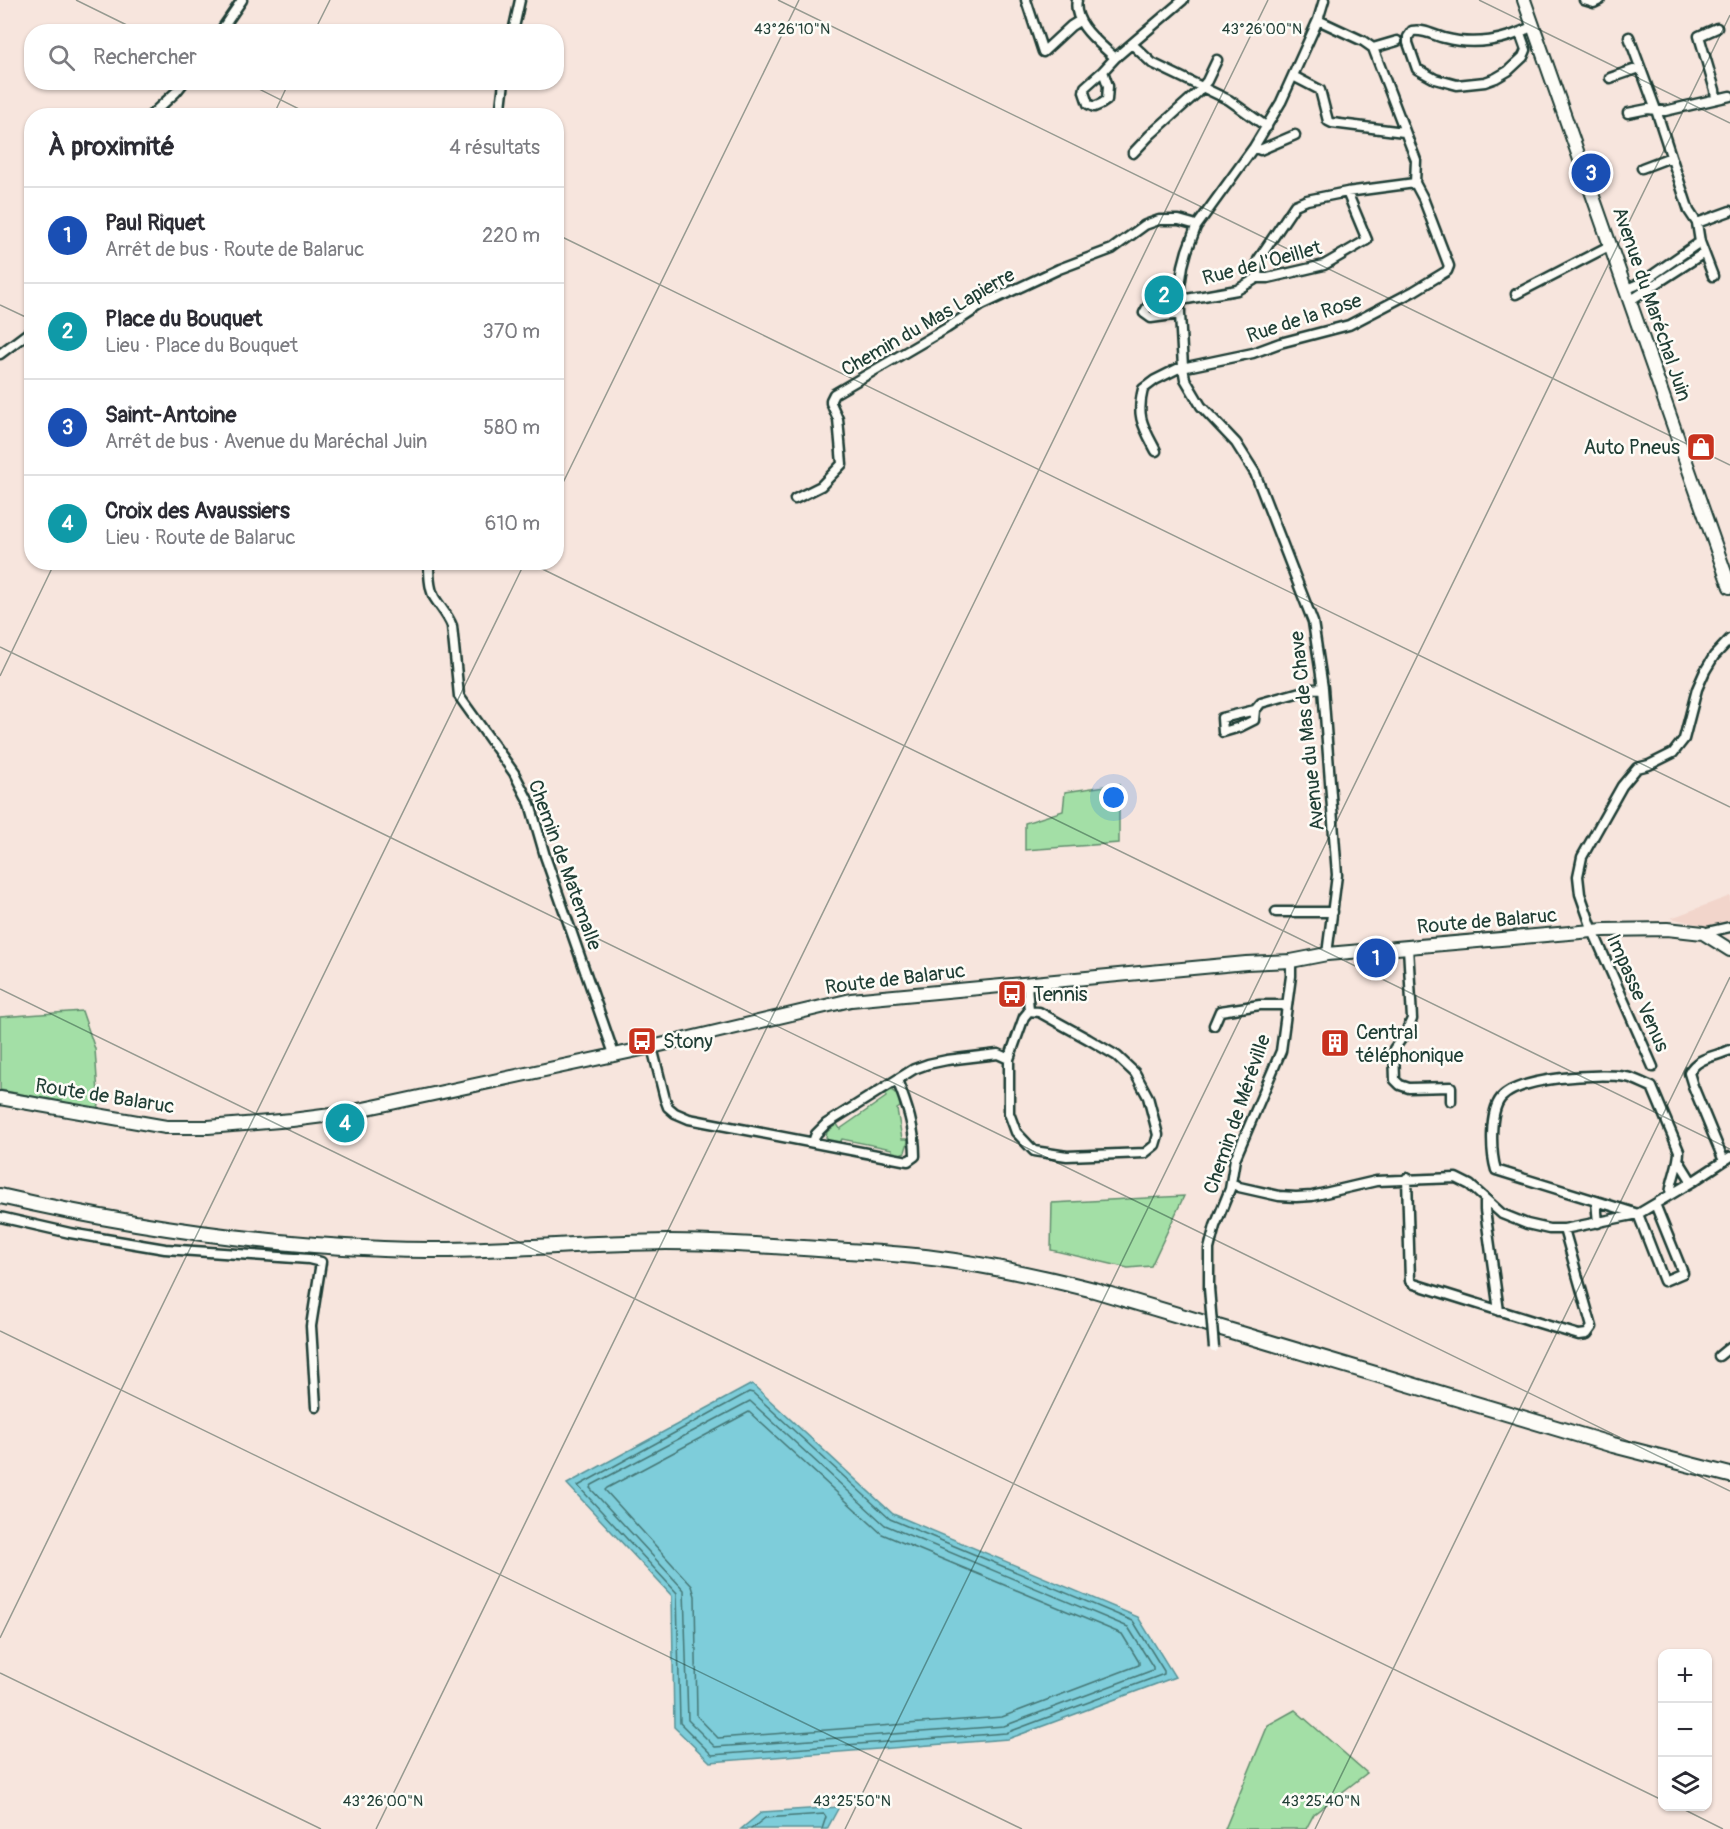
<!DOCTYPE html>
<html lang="fr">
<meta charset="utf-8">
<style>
:root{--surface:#fff;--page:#f2f2f3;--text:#2b2b33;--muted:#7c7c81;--line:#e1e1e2;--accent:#c8321e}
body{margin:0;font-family:Pangolin,sans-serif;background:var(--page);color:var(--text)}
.controls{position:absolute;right:18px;bottom:18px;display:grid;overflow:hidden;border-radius:12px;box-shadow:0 2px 4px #0004}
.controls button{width:54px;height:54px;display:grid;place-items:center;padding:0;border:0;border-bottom:2px solid var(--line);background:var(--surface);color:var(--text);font:30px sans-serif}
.you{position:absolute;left:1114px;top:798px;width:21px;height:21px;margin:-15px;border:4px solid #fff;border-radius:50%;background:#1a73e8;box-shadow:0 0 0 9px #1a73e833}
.badge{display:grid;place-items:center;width:39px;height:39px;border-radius:50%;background:var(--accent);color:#fff;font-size:20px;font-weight:700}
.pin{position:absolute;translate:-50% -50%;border:3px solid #fff;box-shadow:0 2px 6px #0006}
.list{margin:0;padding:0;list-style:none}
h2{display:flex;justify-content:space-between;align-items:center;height:78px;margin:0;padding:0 24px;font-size:26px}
h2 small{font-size:20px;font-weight:400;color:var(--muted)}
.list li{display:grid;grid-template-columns:39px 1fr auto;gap:18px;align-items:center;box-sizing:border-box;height:96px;padding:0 24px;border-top:2px solid var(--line)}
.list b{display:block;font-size:22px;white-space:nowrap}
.list p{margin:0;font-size:20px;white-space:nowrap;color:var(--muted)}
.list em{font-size:20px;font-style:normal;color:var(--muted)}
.icon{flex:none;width:33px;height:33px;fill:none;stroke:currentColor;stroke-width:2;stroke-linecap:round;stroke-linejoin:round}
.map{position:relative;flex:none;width:1730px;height:1829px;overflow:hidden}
.search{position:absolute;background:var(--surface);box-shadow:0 2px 4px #0004;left:24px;top:24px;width:540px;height:66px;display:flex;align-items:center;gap:15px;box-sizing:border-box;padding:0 21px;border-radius:24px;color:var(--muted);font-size:22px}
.panel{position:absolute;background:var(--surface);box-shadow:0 2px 4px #0004;left:24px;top:108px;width:540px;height:462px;border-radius:24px}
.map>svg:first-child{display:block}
.built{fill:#f2d5cb}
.green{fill:#a3dfa6;stroke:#618e6d;stroke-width:1.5}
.water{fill:#7ecdda;stroke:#589398;stroke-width:1.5}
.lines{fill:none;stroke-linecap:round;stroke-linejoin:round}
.shore{stroke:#457776;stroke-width:1.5}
.street-casing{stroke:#1f3d34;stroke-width:13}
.secondary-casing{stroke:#1f3d34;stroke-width:16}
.primary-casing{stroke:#1f3d34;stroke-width:18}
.street{stroke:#fdfcf7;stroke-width:8}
.secondary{stroke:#fdfcf7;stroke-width:12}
.primary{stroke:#fdfcf7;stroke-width:14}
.street-bridge-casing{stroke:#1f3d34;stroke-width:13;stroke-linecap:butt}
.street-bridge{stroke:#fdfcf7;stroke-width:8}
.ticks{fill:none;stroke:#1f3d34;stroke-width:1.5;stroke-opacity:0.45}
.labels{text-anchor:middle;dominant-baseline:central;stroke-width:5;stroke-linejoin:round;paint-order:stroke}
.street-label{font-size:20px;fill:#1f3d34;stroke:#fdfcf7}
.poi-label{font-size:20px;fill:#1f3d34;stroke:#fdfcf7;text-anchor:start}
.ticks-label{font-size:15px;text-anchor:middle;fill:#1f3d34;stroke:#fdfcf7;stroke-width:5;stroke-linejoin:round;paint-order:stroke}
</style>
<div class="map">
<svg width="1730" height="1829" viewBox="0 0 1730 1829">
<rect width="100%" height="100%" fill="#f7e5dd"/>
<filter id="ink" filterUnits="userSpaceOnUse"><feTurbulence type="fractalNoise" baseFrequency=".0167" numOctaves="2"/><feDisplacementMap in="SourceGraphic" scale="12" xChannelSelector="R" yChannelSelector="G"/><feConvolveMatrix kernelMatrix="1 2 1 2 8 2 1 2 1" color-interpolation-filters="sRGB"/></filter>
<g filter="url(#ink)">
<!-- built -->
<path class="built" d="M1730,896V923L1710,925L1707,929L1701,925L1671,918Z"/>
<!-- green -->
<path class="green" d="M1119,784V843L1025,850V823L1063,811L1065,792Z
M82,1011L95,1049L99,1109L0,1090V1017Z
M891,1090C899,1094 899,1099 900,1107L897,1109L902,1139H909L905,1152L898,1155H891L892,1149L842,1139L839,1144L828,1141L826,1137L827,1132L837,1124L840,1129L886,1097L885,1091Z
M1184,1196L1151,1266L1128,1268L1051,1250L1052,1203Z
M1295,1710L1367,1773L1314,1814L1306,1829H1225L1268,1725Z"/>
<!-- water -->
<path class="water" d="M752,1384L893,1514L1138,1617L1175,1677L1008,1739L710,1762L674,1727L672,1596L567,1484Z
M839,1807L827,1829H741L762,1812Z"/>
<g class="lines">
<!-- shore -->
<path class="shore" d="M749,1392L753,1393L890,1519L1133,1621L1164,1671V1674L1006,1733L712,1755L680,1723L677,1593L578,1486Z
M750,1401L885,1525L1128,1627L1153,1667V1670L1004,1726L715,1747L688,1720L684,1590L590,1488L592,1485Z
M749,1412L882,1534L1122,1634L1139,1662V1665L1002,1717L718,1738L697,1716L695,1596L692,1586L605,1490L607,1488Z
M751,1829L765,1818L824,1814L826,1817L822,1829"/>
<!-- street casing -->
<g class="street-casing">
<path id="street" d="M1026,0L1043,52L1071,26L1079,21
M1077,0C1072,24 1100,43 1115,58
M1324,0L1318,20L1281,102L1254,147L1196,227L1187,251L1183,266L1180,286V314L1183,367L1185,379L1201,406L1236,443L1255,473L1313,622L1323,688L1337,875L1327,954
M1584,0L1594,3L1600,0
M1318,20L1363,41L1373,48L1416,160L1415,183
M220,32L242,0
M513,32L520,0
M1520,33L1526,50L1523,57L1508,71L1496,78L1485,82L1457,85L1435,79L1417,69L1408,43V37L1412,31C1424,29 1433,35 1444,38C1474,46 1506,41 1533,26
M1629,37L1656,110L1689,211L1697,223L1700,242L1713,276
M1132,44L1152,63L1229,100L1267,127
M1373,48L1397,41
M1103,71L1108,86L1107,100L1101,104L1094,107L1088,104L1084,92L1085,87L1103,71L1115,58L1183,0
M1293,76L1320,90L1328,121L1332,123L1404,132
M1610,78L1639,68
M1716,99L1715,90L1699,36L1717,28
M1628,113L1648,109L1665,111L1730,96
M150,116L176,92L184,82
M500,116L504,82
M1254,147L1260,150L1295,135
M1133,153L1150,135L1197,93L1207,81L1217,60
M1642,168L1671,157
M1697,223L1730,211
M1627,289L1641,283L1700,242
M1516,294L1611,245
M1181,300L1237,290L1257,278H1268L1324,265L1367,240L1347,192
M1631,300L1704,253
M1180,314L1151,318L1144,313C1151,298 1165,290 1180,286
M0,354L32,330
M1156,451C1143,426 1136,417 1143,389L1155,380L1177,369L1253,353L1280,343L1349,325L1414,291L1447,271L1449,266L1423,198L1415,183L1347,192L1307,200L1295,205L1258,260L1257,278
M795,499L821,486L842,464L838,419L831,403V400L834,394L947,328L982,305L1059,269L1112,249L1145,225L1159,220H1179L1193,224L1196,227
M429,562C429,574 429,587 434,597C440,607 448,615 452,626L459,696L514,773L530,804L545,856L614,1054
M1255,710L1254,720L1240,727L1223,732L1222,718L1255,710L1261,703L1311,689L1323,688
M1276,912H1333
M1703,933L1730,927
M1408,947L1412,1019L1406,1032L1394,1049L1395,1080L1400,1085L1409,1088L1451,1087V1101
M1027,984L1029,1011L1024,1017L1009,1059V1113L1016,1132L1034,1151L1067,1156L1145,1153L1155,1145L1158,1135L1148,1097L1135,1073L1117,1056L1088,1039L1039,1012L1029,1011
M1214,1025L1220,1011L1260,1005H1287
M652,1047L665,1099L668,1107L675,1113L689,1119L908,1161L915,1156C915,1129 907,1105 897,1080
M1653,1067L1593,931L1580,894L1578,876L1582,857L1622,786L1637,768L1649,765L1673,753L1684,739L1697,689L1705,671L1714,656L1730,639
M813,1142L816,1134L826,1124L914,1069L928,1064L947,1060L998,1054L1009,1059
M1679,1161L1692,1182
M1724,1161L1693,1086L1689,1073C1697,1057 1715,1057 1730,1050
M1407,1178L1410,1281L1414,1284L1539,1323L1579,1335L1587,1334L1592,1327L1564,1229
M1232,1183L1239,1187L1279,1196L1296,1197L1312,1196L1376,1181L1456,1178L1470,1185L1502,1214L1527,1224L1549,1229H1564L1638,1214L1692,1182L1730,1157
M1485,1199V1210L1499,1311
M1596,1201L1598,1223
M1655,1204L1683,1273L1664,1281L1638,1214L1496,1170C1491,1154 1489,1112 1501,1098C1519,1077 1599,1073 1626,1077C1634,1078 1644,1084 1652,1087L1679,1151C1679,1166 1671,1179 1670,1195
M0,1217L70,1233L165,1249L309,1259L321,1262L311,1326L316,1407
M1209,1288V1249L1215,1226L1230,1189L1235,1159L1281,1051L1291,976V961
M1719,1356L1730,1347"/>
</g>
<!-- secondary casing -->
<g class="secondary-casing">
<path id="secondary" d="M1524,0L1730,587
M0,1098L166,1127H208L292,1120L339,1114L387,1104L656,1046L851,1000L1246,963L1291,961L1327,954L1604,930L1667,929L1703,933L1730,950"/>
</g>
<!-- primary casing -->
<g class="primary-casing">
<path id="primary" d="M0,1196C126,1225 254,1244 383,1249C477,1253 572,1243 666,1242C721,1242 777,1246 832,1250C859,1252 887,1253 915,1256C975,1262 1035,1275 1094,1290L1613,1445L1730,1475"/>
</g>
<!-- street -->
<use href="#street" class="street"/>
<!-- secondary -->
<use href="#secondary" class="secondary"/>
<!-- primary -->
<use href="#primary" class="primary"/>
<!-- street-bridge casing -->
<g class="street-bridge-casing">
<path id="street-bridge" d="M1209,1288L1214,1348"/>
</g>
<!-- street-bridge -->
<use href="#street-bridge" class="street-bridge"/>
</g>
</g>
<!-- ticks -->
<path class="ticks" d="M76,0L141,32M778,0L1730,465M1479,0L1730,123M314,32L330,0M245,82L313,116M273,116L289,82M556,234L1730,807M0,305L32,320M556,497L799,0M528,562L1730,1149M0,647L1730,1491M0,676L55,562M0,989L1662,1800M0,1331L1022,1829M0,1638L525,562M0,1673L321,1829M1677,1806L1723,1829M376,1829L1268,0M845,1829L1730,15M1315,1829L1730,977"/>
<!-- icons -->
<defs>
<g id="shop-square" transform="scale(1.5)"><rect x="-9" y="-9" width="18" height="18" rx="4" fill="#c8321e" stroke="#fdfcf7"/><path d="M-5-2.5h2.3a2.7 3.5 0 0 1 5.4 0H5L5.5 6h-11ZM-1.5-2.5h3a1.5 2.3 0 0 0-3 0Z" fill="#fff"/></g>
<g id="bus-square" transform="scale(1.5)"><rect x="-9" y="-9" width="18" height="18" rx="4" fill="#c8321e" stroke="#fdfcf7"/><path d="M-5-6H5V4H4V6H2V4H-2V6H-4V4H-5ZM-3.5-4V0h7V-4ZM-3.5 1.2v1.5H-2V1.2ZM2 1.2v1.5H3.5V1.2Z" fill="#fff"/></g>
<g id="building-square" transform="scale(1.5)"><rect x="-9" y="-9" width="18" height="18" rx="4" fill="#c8321e" stroke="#fdfcf7"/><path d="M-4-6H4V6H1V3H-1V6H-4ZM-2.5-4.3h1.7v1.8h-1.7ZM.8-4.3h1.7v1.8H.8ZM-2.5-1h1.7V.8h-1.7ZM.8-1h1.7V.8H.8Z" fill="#fff"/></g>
</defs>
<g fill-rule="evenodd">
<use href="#shop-square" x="1701" y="447"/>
<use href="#bus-square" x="1012" y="994"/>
<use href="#bus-square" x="642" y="1041"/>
<use href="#building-square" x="1335" y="1043"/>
</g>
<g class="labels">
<!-- street labels -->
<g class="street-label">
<text transform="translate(1262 263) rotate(-15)">Rue de l'Oeillet</text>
<text transform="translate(1652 304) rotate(71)">Avenue du Maréchal Juin</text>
<text transform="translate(1304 318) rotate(-18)">Rue de la Rose</text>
<text transform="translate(928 322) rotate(-30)">Chemin du Mas Lapierre</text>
<text transform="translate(1307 731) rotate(-96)">Avenue du Mas de Chave</text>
<text transform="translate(565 865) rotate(70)">Chemin de Matemalle</text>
<text transform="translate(1487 921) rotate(-5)">Route de Balaruc</text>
<text transform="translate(895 979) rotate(-7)">Route de Balaruc</text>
<text transform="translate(1638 993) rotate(66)">Impasse Venus</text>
<text transform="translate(105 1096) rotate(9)">Route de Balaruc</text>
<text transform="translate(1237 1114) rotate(-71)">Chemin de Méréville</text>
</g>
<!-- poi labels -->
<g class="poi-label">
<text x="1680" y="447" text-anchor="end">Auto Pneus</text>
<text x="1033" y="994">Tennis</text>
<text x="1356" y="1032">Central<tspan x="1356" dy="23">téléphonique</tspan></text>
<text x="663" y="1041">Stony</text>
</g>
</g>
<g class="ticks-label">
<text x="792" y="34">43°26'10"N</text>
<text x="1262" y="34">43°26'00"N</text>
<text x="383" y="1806">43°26'00"N</text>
<text x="852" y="1806">43°25'50"N</text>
<text x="1321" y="1806">43°25'40"N</text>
</g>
</svg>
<div class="controls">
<button>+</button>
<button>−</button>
<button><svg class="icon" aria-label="layers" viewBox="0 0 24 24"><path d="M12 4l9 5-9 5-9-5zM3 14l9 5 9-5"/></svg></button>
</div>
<div class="you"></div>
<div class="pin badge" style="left:1376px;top:958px;background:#1a4fb4">1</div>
<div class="pin badge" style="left:1164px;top:295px;background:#0f9aa8">2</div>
<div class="pin badge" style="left:1591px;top:173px;background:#1a4fb4">3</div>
<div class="pin badge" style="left:345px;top:1123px;background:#0f9aa8">4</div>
<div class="search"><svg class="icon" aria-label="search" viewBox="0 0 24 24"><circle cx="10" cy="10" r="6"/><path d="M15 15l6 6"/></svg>Rechercher</div>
<section class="panel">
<h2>À proximité<small>4 résultats</small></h2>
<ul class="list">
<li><span class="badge" style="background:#1a4fb4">1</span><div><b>Paul Riquet</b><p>Arrêt de bus · Route de Balaruc</p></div><em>220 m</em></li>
<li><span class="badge" style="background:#0f9aa8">2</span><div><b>Place du Bouquet</b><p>Lieu · Place du Bouquet</p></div><em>370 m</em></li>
<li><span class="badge" style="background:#1a4fb4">3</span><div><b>Saint-Antoine</b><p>Arrêt de bus · Avenue du Maréchal Juin</p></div><em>580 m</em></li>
<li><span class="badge" style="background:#0f9aa8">4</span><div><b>Croix des Avaussiers</b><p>Lieu · Route de Balaruc</p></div><em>610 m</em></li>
</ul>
</section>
</div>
